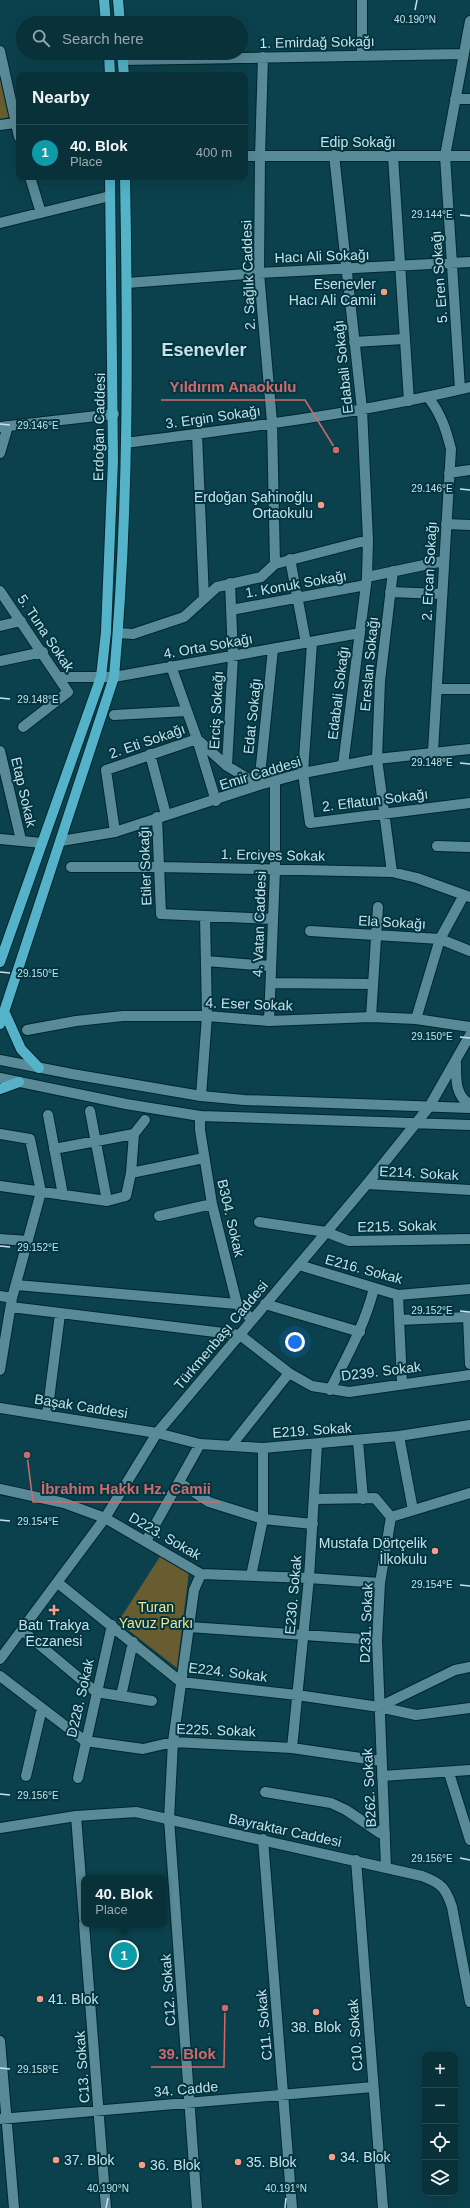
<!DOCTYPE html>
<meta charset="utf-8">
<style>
:root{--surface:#083139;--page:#163d44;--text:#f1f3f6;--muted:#98a9ae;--line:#294c53;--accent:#f49e87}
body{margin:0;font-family:Helvetica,sans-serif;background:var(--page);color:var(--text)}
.controls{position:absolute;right:12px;bottom:12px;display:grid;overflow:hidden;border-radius:8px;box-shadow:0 4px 16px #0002}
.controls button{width:36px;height:36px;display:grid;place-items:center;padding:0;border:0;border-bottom:1px solid var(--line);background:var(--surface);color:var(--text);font:20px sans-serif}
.you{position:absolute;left:295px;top:1342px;width:14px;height:14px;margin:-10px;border:3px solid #fff;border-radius:50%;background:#1a73e8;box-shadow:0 0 0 6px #1a73e833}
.badge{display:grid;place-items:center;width:26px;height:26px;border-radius:50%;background:var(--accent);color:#fff;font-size:13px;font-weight:700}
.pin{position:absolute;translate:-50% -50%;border:2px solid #fff;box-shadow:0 1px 4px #0006}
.popup{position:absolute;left:81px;top:1875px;width:86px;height:52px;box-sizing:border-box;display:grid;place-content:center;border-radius:8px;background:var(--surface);filter:drop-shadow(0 1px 3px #0005);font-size:13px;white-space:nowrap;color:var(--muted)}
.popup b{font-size:15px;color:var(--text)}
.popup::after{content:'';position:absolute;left:50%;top:100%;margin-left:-8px;border:8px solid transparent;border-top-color:var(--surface)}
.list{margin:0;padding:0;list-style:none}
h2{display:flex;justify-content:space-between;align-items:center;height:52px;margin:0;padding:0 16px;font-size:17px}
h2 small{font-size:13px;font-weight:400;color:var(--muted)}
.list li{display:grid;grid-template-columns:26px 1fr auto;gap:12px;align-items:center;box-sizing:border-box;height:56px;padding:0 16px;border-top:1px solid var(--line)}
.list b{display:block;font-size:15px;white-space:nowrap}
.list p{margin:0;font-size:13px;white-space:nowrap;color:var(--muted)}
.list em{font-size:13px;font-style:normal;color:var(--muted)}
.icon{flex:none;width:22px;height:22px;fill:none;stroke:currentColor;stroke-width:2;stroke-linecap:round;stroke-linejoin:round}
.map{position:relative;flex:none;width:470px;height:2208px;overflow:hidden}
.search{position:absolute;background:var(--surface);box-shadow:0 4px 16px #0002;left:16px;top:16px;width:232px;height:44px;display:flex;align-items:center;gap:10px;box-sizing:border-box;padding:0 14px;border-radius:22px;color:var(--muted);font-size:15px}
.panel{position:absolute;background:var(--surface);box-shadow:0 4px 16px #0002;left:16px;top:72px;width:232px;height:108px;border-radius:8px}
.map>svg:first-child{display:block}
.green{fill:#675d31}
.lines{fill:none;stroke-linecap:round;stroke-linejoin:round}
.minor-casing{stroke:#00262e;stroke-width:12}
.secondary-casing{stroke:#00262e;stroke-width:12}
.primary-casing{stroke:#00262e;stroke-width:12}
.minor{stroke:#598a97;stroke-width:10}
.secondary{stroke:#598a97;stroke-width:10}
.primary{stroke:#54b3c9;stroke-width:10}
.ticks{fill:none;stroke:#c8e1e8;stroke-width:1.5}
.poi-dot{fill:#f49e87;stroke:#003641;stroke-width:1.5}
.labels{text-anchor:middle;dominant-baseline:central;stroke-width:4;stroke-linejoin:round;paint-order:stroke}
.street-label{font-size:14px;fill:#c8e1e8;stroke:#003641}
.poi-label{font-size:14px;fill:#c8e1e8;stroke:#003641;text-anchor:start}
.park-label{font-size:14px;fill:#f9e388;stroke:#003641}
.district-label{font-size:18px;font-weight:bold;fill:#c8e1e8;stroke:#003641}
.ticks-label{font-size:10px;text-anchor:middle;fill:#c8e1e8;stroke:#003641;stroke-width:4;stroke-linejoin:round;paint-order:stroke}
.leader{fill:none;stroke:#d1696b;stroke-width:1.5}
.callout-dot{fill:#d1696b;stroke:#003641;stroke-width:1.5}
.callout-label{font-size:15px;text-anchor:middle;font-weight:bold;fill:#d1696b;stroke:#003641;stroke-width:4;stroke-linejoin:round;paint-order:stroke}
</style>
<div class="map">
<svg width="470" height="2208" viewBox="0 0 470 2208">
<rect width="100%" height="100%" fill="#0b414c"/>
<!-- green -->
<path class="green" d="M0,79L9,117L0,119Z
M161,1555L189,1571L177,1668L118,1622Z"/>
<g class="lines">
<!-- minor casing -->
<g class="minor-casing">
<path id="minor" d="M362,0V56
M0,51L19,137
M263,57L260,156L259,273L272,422L275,564
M123,60L463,54
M455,99H470
M0,125L15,123
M334,155L362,409L368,540L367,577L343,765
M245,156H470
M393,156L409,401
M30,177L41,213
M0,223L110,196
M127,283L259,273L470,262
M354,342L404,339
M460,389L445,156L470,21
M428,397C441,414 446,429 451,449L433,751
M0,427L114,414
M197,434L204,598
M126,443C241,428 357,414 470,387
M0,453L8,426
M449,473L470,470
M446,524L470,525
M290,559L306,643
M367,577L443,561
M0,591L68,692L23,727
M390,592L442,594
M231,610L366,585
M0,626L21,621
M118,633L133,634L184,617L217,587L261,577L275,564L368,540
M312,643L303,773L310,823L470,803
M0,661L43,652
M171,666L197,739L216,801
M59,677H114L360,633
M437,689H470
M114,715L187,711
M0,751L21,840
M150,754L166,815
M227,766L233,656L230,583
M157,817L161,914L273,919
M115,832L106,770L197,739L227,766L259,785L273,649
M437,846L470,847
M71,867H160L392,872L417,878L470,897
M392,872L377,759L380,681L393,571
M310,931L440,939L470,951
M206,961L270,966
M271,983L373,984
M371,1017L378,907
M416,1019L440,939L464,895
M269,1021L275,870V780
M27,1030L76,1021L123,1016H207L269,1021L371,1017L416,1019L470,1027
M201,1096L207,1016L205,916
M90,1111L107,1201
M48,1115L63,1195
M200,1116V1130L212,1204L237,1304L251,1319
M0,1134L30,1139L41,1192L12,1298L0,1370
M54,1149L134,1134L145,1120
M131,1173L204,1158
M367,1184L470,1190
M0,1186L107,1201L126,1196L131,1173L134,1134
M159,1216L212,1204
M259,1222L326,1232L349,1241L470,1239
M0,1239L28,1241
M299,1265L398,1295L470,1289
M16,1285L237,1304
M398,1295L402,1383
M0,1296L12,1298
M265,1304L360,1332
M11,1307L240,1335L289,1373L312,1386L349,1392L470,1375
M399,1320L468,1317L470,1364
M330,1390C347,1356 365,1325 374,1288
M0,1408L157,1433L200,1444L263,1448L399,1436L470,1425
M47,1415L60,1314
M399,1436L413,1510
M358,1441L363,1499
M231,1446L289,1373
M180,1483L209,1502L263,1519L313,1524
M0,1489L64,1503L105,1518L201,1574L309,1578L380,1583
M315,1499L375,1498L391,1517
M391,1517L470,1493
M146,1541L200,1444
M251,1576L263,1519V1448
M58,1583L181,1682L297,1695L379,1707L416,1715L470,1708
M189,1627L377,1640
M23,1631L96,1692L152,1701
M0,1676L85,1741L143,1749L173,1742L292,1748L381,1761
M121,1696L133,1642
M292,1748L309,1578L317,1445
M449,1773L470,1840
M26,1776L42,1708
M382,1776L470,1770
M78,1778L112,1625
M265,1792L331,1803L346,1810L380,1833L385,1834
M76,1816L84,1919
M263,1839L292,2208
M356,1860L383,2208
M386,1867L377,1640L380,1583L391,1517
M84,1924L106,2208
M0,2041L14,2208
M0,2119L373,2087
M197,2208L169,1819L173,1742L194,1590L201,1574"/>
</g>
<!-- secondary casing -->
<g class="secondary-casing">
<path id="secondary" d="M0,839L42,843
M61,841L115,832L259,785L303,773L377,759L470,749
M0,1060L72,1074L201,1096L244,1100L470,1108
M456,1063C456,1078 455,1096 470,1104
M0,1078L126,1104L200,1116L470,1125
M0,1659L105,1518L157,1433L367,1184L429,1107L470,1035
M379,1707L455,1670L470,1667
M0,1828L76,1816L136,1812L422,1876C441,1883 446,1888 452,1907L470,2002"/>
</g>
<!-- primary casing -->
<g class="primary-casing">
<path id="primary" d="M104,0L106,23
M118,0L120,23
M109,53L110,75
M122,53L124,75
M0,962L101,677L106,632L113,460L110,177
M4,1011L21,1049L39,1068
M0,1024L114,677C129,511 128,343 125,177
M0,1089L19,1082"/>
</g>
<!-- minor -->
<use href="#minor" class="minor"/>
<!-- secondary -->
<use href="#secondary" class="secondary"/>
<!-- primary -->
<use href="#primary" class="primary"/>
</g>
<!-- ticks -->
<path class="ticks" d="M415,10L417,0M460,215L470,216M0,424L10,425M460,489L470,490M0,698L10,699M460,763L470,764M0,972L10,973M460,1037L470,1038M0,1246L10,1247M460,1311L470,1312M0,1520L10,1521M460,1585L470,1586M0,1794L10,1795M460,1858L470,1860M0,2068L10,2069M106,2208L108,2198M285,2208L286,2198"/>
<!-- markers -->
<g class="poi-dot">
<circle cx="384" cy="292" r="4"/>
<circle cx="321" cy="505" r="4"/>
<circle cx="435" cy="1551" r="4"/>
<path d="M52 1604h4v4h4v4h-4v4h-4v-4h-4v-4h4z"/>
<circle cx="40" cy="1999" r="4"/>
<circle cx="316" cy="2012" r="4"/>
<circle cx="332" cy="2157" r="4"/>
<circle cx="56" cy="2160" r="4"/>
<circle cx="238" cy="2162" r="4"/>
<circle cx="142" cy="2165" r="4"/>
</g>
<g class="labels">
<!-- street labels -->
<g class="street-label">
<text transform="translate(317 42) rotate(-1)">1. Emirdağ Sokağı</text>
<text x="358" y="142">Edip Sokağı</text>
<text transform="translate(322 256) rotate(-2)">Hacı Ali Sokağı</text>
<text transform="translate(248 275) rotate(-92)">2. Sağlık Caddesi</text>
<text transform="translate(439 277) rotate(-94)">5. Eren Sokağı</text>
<text transform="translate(343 367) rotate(-96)">Edabali Sokağı</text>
<text transform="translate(213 417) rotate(-8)">3. Ergin Sokağı</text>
<text transform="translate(99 427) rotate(-89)">Erdoğan Caddesi</text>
<text transform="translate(429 571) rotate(-87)">2. Ercan Sokağı</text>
<text transform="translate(296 584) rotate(-10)">1. Konuk Sokağı</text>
<text transform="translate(46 633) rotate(56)">5. Tuna Sokak</text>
<text transform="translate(208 646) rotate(-10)">4. Orta Sokağı</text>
<text transform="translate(369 664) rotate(-85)">Ereslan Sokağı</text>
<text transform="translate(338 693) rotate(-83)">Edabali Sokağı</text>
<text transform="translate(216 710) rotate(-87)">Erciş Sokağı</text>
<text transform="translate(252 716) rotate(-84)">Edat Sokağı</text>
<text transform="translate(147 741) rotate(-19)">2. Eti Sokağı</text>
<text transform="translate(260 773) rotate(-17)">Emir Caddesi</text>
<text transform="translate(24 792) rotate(77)">Etap Sokak</text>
<text transform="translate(375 800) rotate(-7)">2. Eflatun Sokağı</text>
<text transform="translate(273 855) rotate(1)">1. Erciyes Sokak</text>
<text transform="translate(145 866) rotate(-92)">Etiler Sokağı</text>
<text transform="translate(392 922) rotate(3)">Ela Sokağı</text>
<text transform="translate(259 924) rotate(-88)">4. Vatan Caddesi</text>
<text transform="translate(249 1004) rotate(2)">4. Eser Sokak</text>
<text transform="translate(419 1173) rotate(3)">E214. Sokak</text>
<text transform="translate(231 1218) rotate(77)">B304. Sokak</text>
<text transform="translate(397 1226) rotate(-1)">E215. Sokak</text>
<text transform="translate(364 1269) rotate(15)">E216. Sokak</text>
<text transform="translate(221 1335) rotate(-50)">Türkmenbaşı Caddesi</text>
<text transform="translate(381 1371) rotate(-7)">D239. Sokak</text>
<text transform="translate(81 1406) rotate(9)">Başak Caddesi</text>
<text transform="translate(312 1430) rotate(-4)">E219. Sokak</text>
<text transform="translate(165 1536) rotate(30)">D223. Sokak</text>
<text transform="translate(293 1595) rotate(-85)">E230. Sokak</text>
<text transform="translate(366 1623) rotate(-88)">D231. Sokak</text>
<text transform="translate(228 1672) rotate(7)">E224. Sokak</text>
<text transform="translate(80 1698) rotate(-77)">D228. Sokak</text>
<text transform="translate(216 1730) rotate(2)">E225. Sokak</text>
<text transform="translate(369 1788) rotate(-93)">B262. Sokak</text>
<text transform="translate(285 1830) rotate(12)">Bayraktar Caddesi</text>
<text transform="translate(168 1990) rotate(-94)">C12. Sokak</text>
<text transform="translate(264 2025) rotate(-95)">C11. Sokak</text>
<text transform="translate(355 2035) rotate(-94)">C10. Sokak</text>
<text transform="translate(82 2067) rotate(-94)">C13. Sokak</text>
<text transform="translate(186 2089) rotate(-5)">34. Cadde</text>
</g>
<!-- poi labels -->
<g class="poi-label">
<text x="376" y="284" text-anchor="end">Esenevler<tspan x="376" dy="16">Hacı Ali Camii</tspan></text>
<text x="313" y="497" text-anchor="end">Erdoğan Şahinoğlu<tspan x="313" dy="16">Ortaokulu</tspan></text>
<text x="427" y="1543" text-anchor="end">Mustafa Dörtçelik<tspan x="427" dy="16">İlkokulu</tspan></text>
<text x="54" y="1625" text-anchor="middle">Batı Trakya<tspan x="54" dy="16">Eczanesi</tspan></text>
<text x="48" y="1999">41. Blok</text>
<text x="316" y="2027" text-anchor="middle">38. Blok</text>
<text x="340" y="2157">34. Blok</text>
<text x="64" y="2160">37. Blok</text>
<text x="246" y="2162">35. Blok</text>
<text x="150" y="2165">36. Blok</text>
</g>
<!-- park labels -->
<g class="park-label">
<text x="156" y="1607">Turan<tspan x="156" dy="16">Yavuz Parkı</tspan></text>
</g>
<!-- district labels -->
<g class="district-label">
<text x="204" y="350">Esenevler</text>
</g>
</g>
<g class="ticks-label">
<text x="415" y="23">40.190°N</text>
<text x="432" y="218">29.144°E</text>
<text x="38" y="429">29.146°E</text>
<text x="432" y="492">29.146°E</text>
<text x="38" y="703">29.148°E</text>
<text x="432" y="766">29.148°E</text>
<text x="38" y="977">29.150°E</text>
<text x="432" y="1040">29.150°E</text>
<text x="38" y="1251">29.152°E</text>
<text x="432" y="1314">29.152°E</text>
<text x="38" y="1525">29.154°E</text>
<text x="432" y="1588">29.154°E</text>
<text x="38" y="1799">29.156°E</text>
<text x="432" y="1862">29.156°E</text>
<text x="38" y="2073">29.158°E</text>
<text x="108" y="2192">40.190°N</text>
<text x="286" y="2192">40.191°N</text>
</g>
<!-- callouts -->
<path class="leader" d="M336 450L305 400H161M27 1455L33 1502H219M225 2008L224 2067H151"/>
<g class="callout-dot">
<circle cx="336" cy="450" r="4"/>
<circle cx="27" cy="1455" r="4"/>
<circle cx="225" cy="2008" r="4"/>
</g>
<g class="callout-label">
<text x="233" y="392">Yıldırım Anaokulu</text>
<text x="126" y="1494">İbrahim Hakkı Hz. Camii</text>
<text x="187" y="2059">39. Blok</text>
</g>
</svg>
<div class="controls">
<button>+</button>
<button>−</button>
<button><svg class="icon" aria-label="locate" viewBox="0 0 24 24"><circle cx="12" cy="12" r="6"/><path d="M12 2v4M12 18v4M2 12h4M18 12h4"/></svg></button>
<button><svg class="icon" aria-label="layers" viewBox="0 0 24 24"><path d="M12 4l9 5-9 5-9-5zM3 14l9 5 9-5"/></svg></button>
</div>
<div class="you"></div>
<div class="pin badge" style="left:124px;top:1955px;background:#0f9aa8">1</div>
<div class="popup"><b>40. Blok</b>Place</div>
<div class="search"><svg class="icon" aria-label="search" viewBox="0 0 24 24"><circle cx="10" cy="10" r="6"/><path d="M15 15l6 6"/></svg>Search here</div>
<section class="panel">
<h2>Nearby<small></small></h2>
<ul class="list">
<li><span class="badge" style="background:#0f9aa8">1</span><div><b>40. Blok</b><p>Place</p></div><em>400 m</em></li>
</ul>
</section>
</div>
